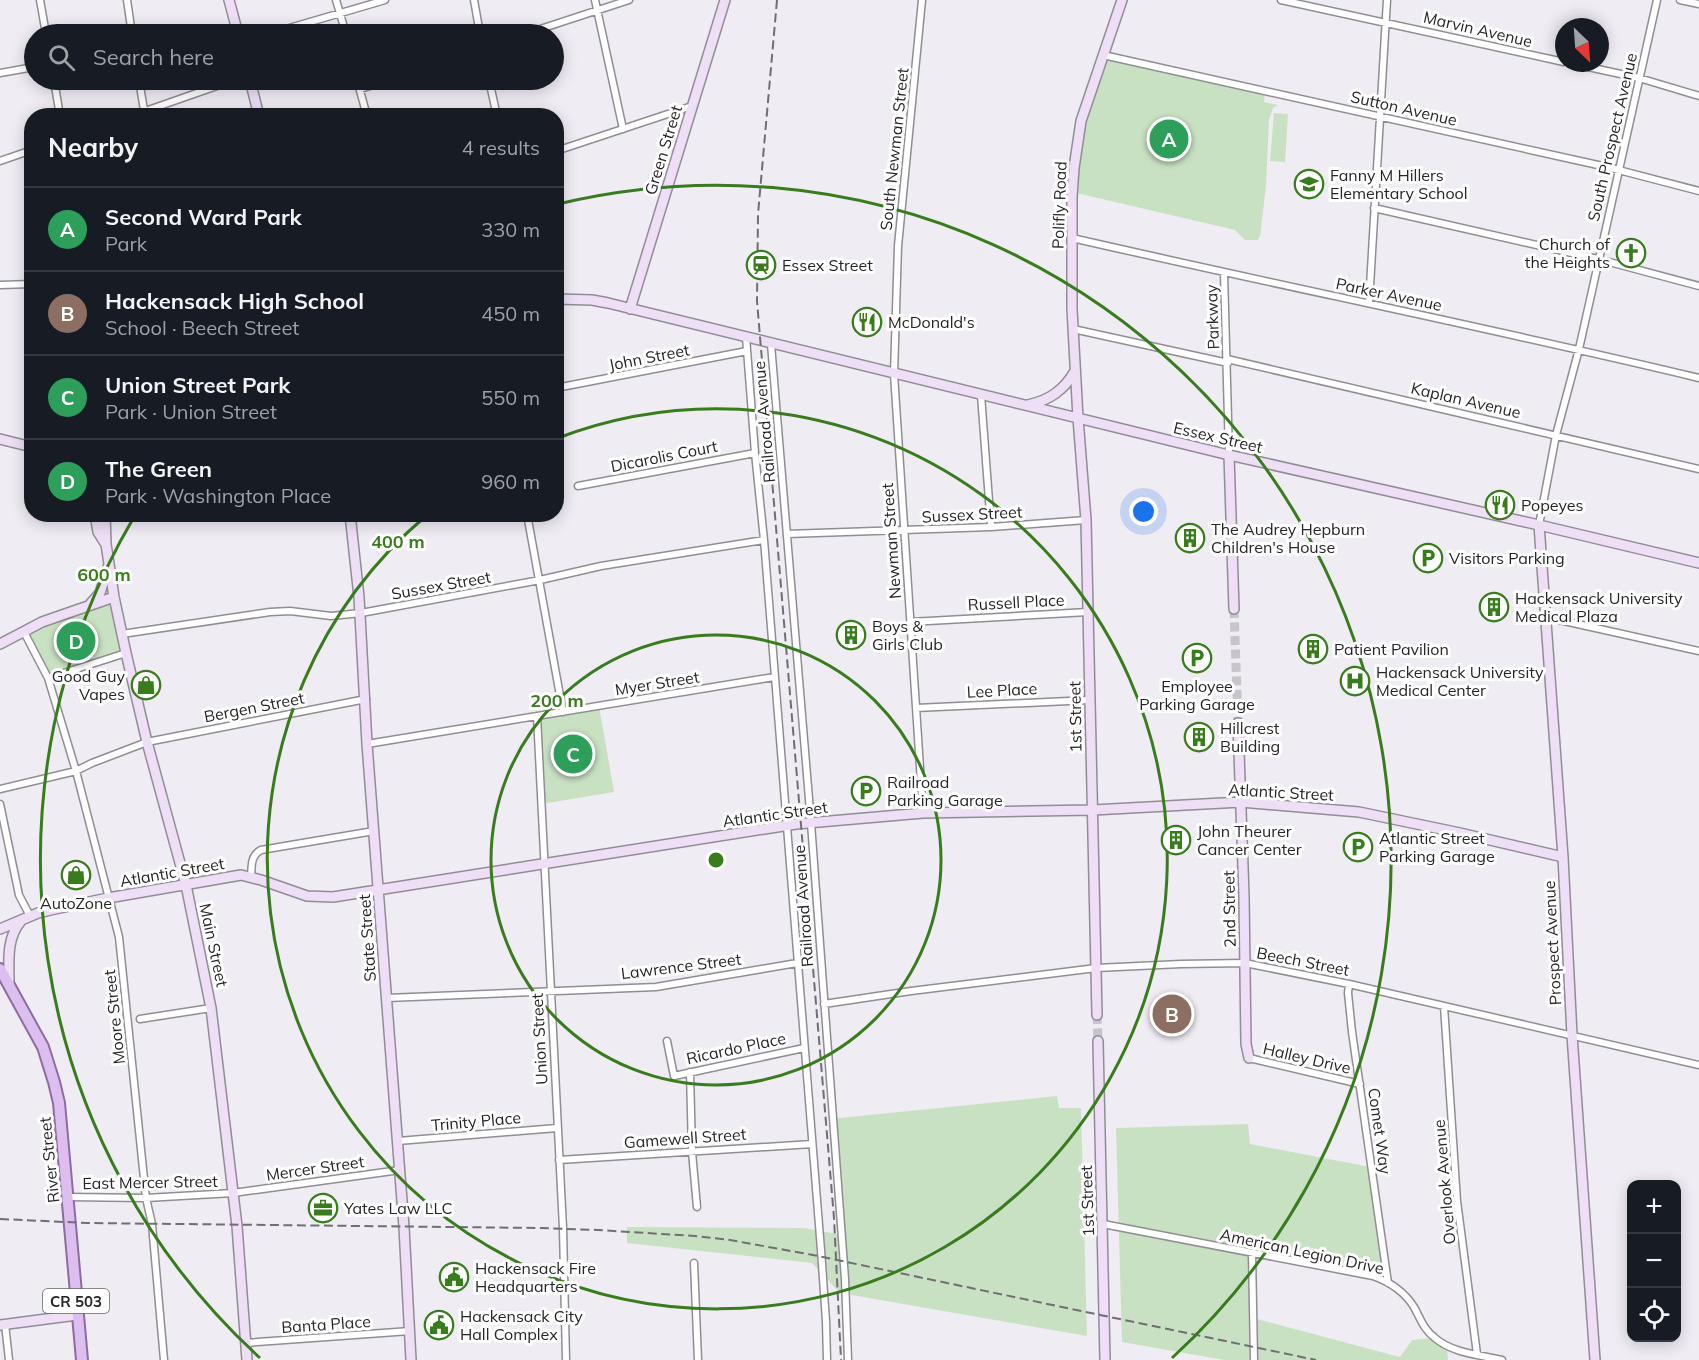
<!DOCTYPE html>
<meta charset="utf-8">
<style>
:root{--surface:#171b24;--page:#20242c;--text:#f1f3f6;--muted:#9ea1a6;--line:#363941;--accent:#1a73e8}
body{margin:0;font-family:Mulish,sans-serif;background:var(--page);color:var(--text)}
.controls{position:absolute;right:18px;bottom:18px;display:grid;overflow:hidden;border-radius:12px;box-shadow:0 3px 15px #0003}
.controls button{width:54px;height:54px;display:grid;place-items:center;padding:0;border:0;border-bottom:2px solid var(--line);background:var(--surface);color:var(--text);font:30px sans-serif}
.compass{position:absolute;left:1555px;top:18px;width:54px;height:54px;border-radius:50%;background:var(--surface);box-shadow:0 3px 15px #0003;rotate:155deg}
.you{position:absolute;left:1144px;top:512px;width:21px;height:21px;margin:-15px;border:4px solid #fff;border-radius:50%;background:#1a73e8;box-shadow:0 0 0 9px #1a73e833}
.badge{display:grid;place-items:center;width:39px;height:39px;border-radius:50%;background:var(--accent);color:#fff;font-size:20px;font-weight:700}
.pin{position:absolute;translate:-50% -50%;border:3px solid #fff;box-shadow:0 2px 6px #0006}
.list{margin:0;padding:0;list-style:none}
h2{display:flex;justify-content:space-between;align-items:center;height:78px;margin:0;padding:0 24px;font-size:26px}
h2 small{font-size:20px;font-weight:400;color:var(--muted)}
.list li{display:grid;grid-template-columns:39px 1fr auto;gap:18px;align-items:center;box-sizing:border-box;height:84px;padding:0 24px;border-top:2px solid var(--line)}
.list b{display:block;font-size:22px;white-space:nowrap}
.list p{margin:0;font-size:20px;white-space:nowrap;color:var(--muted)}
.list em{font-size:20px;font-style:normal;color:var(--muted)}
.icon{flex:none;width:33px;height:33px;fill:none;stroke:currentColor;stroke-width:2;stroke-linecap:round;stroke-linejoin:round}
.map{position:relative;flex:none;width:1699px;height:1360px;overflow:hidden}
.search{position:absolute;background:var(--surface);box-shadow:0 3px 15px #0003;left:24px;top:24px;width:540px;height:66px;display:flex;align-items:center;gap:15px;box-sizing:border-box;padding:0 21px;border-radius:33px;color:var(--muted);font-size:22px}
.panel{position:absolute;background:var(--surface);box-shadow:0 3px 15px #0003;left:24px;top:108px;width:540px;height:414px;border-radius:24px}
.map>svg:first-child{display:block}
.green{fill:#c9e1c3}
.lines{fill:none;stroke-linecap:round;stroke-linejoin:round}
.secondary-tunnel{stroke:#c8c4cb;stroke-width:9;stroke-dasharray:9 4.5;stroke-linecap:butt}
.street-casing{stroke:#918d94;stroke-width:9}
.secondary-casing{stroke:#918d94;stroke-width:12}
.primary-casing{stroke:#8d6ca2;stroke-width:14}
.street{stroke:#fff;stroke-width:6}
.secondary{stroke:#eedff7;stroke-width:9}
.primary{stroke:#dcbeef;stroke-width:10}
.rail{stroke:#706e72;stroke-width:2;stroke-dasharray:9 4.5;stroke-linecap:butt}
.ring{fill:none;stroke:#387c1e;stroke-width:3}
.labels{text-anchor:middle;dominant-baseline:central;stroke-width:6;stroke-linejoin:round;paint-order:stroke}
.shield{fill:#fff;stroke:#676668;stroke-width:1.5}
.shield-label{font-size:15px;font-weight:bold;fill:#262527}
.street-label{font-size:16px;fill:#262527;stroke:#fff}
.poi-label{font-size:16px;fill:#262527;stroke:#fff;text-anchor:start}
.centre{fill:#387c1e;stroke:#fff;stroke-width:3}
.ring-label{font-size:18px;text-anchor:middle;font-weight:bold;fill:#387c1e;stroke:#fff;stroke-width:6;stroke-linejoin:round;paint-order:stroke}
</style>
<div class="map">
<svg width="1699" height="1360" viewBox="0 0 1699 1360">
<rect width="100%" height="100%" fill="#f0ecf4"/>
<!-- green -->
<path class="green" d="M1103,55L1265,91L1264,102L1278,105L1273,108L1269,120L1266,186L1260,236L1258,240H1245L1235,230L1072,192L1076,146Z
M1274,113L1288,114L1285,162L1270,161Z
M114,597L126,653L48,678L24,632Z
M599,706L614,792L542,804L537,716Z
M1057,1096L1059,1108H1081L1087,1336L840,1293L812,1263L627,1243V1227L804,1228L837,1234L830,1119Z
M1248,1124L1250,1144L1370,1167L1386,1281L1251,1256L1253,1318L1400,1357L1412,1340L1433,1338L1447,1347L1448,1360H1224L1122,1342L1116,1128Z"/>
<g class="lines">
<!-- secondary-tunnel -->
<path class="secondary-tunnel" d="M1234,609L1238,723
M1097,1015L1098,1041"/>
<!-- street casing -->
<g class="street-casing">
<path id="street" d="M40,0L46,34
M127,0L132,34
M336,0L346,34
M474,0L480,34
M595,0L623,129
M922,0L898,246L894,374L923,813
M1281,0L1564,62
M1680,0L1699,4
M269,34L385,0
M525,34L629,0
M1103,55L1607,167L1699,191
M1570,63L1639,78L1699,96
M0,73L34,67
M54,80L60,116
M139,80L145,116
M357,80L367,116
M489,80L497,116
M360,89L390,80
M131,116L234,80
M556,151L692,106
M0,161L32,150
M1374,208L1598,259L1699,286
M1072,238C1281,286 1491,328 1699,378
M1224,273L1229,455
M0,285L32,284
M1369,303L1387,0
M1073,329L1228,363
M746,337L755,453L764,540L821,1250L826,1321L827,1360
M771,344L811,823L845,1279L848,1360
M1227,359L1699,469
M556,388L747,351
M981,395L991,527
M578,486L755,453
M527,514L563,712
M1539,525L1556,435L1579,349L1657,0
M787,534L991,527L1086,520
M1546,617L1699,651
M910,622L1088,612
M24,632L48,678L76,771L119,937L146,1198L152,1224L164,1360
M122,634L270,612L290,611L331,616L361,613L540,580L601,566L764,540
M48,678L126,653
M916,708L1090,700
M537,716L563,1228L566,1360
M367,744L774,677
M0,789L76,771L92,763L147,742L366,699
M0,804L19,895L30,916
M251,877C252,866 250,856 261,850L374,831
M1349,984L1348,993L1352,1032L1388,1283
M387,998L656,987L797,963
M824,1004L911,991L1096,968L1181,964L1245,963L1349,984L1699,1065
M1444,1006L1457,1201L1477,1354
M140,1019L211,1008
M667,1041L674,1076L804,1048
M1249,1058L1360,1084
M690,1072L692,1152L697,1207
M398,1141L557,1128
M559,1160L812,1144
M68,1197L146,1198L233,1193L400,1170
M1103,1224L1373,1276C1390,1282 1404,1291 1414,1307C1420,1318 1424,1330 1435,1338C1452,1353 1480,1355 1502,1360
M1252,1253L1254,1360
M694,1263L698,1360
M5,1324L9,1360
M245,1343L410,1331"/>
</g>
<!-- secondary casing -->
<g class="secondary-casing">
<path id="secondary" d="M229,0L238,34
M250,80L259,116
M556,299L592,300L608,303L1229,455L1539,525L1699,563
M630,309L725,0
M1028,405C1050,400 1064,390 1075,371
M0,439L32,447
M1229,455L1234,609
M95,514L98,532L105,543
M105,514L106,544L114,597L126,653L147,742L186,885L211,1008L237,1226L247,1360
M350,514L359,597L367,744L404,1227L411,1360
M1539,525L1563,857L1572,1035L1595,1360
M91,603L100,593L108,567
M0,644L42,622L114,597
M1238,723L1244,896L1246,1044L1249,1058
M0,929L38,913L55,909L108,898L241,875L261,880L307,896L333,897L796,824L923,813L1093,810L1241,802L1359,812L1460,833L1563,857
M9,984C9,962 6,938 21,921
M1097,1015L1086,520L1078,418L1072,309V196L1074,168L1081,121L1122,0
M1098,1041L1105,1360
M0,1325L77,1315"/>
</g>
<!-- primary casing -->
<g class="primary-casing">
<path id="primary" d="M0,969L43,1047L54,1082L59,1103L82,1360"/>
</g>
<!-- street -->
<use href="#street" class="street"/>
<!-- secondary -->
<use href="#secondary" class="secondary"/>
<!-- primary -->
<use href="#primary" class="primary"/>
<!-- rail -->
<path class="rail" d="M777,0L758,214L757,301L834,1218L841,1360
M0,1219L87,1223L541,1228L598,1230L695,1236L730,1240L813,1255L1316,1360"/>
</g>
<!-- distance rings -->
<g class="ring">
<circle cx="716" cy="860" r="225"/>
<path d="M558 438A450 450 0 1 1 427 515"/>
<path d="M260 1358A675 675 0 0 1 134 517M558 204A675 675 0 0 1 1172 1358"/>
</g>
<!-- icons -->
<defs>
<g id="school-ring" transform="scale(1.5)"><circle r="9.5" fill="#fff" stroke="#387c1e" stroke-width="1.5"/><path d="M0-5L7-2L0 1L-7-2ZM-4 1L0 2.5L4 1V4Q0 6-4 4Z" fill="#387c1e"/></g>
<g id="church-ring" transform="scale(1.5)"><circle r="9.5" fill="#fff" stroke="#387c1e" stroke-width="1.5"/><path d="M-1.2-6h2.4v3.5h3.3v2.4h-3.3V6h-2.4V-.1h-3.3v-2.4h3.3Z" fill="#387c1e"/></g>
<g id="station-ring" transform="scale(1.5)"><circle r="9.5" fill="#fff" stroke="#387c1e" stroke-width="1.5"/><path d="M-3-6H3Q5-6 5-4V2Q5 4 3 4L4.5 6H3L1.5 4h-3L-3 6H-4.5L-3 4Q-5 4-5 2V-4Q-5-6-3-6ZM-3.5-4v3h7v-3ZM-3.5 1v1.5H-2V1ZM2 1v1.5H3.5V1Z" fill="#387c1e"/></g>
<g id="restaurant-ring" transform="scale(1.5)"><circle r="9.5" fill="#fff" stroke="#387c1e" stroke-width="1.5"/><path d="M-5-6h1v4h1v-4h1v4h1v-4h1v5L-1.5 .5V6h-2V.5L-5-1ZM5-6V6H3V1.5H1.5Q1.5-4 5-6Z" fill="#387c1e"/></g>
<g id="building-ring" transform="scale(1.5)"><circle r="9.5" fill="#fff" stroke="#387c1e" stroke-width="1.5"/><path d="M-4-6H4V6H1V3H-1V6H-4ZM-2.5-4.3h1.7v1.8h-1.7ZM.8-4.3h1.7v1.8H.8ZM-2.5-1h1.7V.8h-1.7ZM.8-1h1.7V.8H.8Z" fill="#387c1e"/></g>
<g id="parking-ring" transform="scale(1.5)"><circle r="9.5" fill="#fff" stroke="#387c1e" stroke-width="1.5"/><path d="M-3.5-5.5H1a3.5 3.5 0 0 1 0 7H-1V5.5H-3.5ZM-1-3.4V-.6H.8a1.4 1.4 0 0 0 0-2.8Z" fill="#387c1e"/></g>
<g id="hospital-ring" transform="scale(1.5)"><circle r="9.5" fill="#fff" stroke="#387c1e" stroke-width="1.5"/><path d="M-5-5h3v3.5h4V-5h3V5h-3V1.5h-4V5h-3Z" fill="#387c1e"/></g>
<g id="shop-ring" transform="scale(1.5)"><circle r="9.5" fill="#fff" stroke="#387c1e" stroke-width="1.5"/><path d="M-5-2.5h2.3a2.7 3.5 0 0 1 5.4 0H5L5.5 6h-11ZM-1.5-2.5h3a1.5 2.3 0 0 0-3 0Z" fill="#387c1e"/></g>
<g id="office-ring" transform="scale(1.5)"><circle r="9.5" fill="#fff" stroke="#387c1e" stroke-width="1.5"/><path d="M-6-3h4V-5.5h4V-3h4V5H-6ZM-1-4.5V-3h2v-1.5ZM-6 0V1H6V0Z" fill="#387c1e"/></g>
<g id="civic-ring" transform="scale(1.5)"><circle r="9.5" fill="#fff" stroke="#387c1e" stroke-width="1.5"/><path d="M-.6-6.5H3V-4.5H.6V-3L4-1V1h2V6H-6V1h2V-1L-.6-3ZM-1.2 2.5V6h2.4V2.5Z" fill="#387c1e"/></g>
</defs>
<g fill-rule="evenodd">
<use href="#school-ring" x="1309" y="184"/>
<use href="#church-ring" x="1631" y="253"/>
<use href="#station-ring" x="761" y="265"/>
<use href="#restaurant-ring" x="867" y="322"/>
<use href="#restaurant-ring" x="1500" y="505"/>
<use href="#building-ring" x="1190" y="538"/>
<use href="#parking-ring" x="1428" y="558"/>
<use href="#building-ring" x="1494" y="607"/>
<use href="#building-ring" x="851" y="635"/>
<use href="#building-ring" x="1313" y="649"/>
<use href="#parking-ring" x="1197" y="658"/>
<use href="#hospital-ring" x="1355" y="681"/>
<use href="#shop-ring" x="146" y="685"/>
<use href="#building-ring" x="1199" y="737"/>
<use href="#parking-ring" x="866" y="791"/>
<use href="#building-ring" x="1176" y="840"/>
<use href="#parking-ring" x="1358" y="847"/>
<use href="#shop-ring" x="76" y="875"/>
<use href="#office-ring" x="323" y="1208"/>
<use href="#civic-ring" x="454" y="1277"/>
<use href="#civic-ring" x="439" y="1325"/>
</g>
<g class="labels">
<!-- shield labels -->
<rect class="shield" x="43" y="1289" width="66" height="24" rx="4.5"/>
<g class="shield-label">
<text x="76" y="1301">CR 503</text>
</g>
<!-- street labels -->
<g class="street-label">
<text transform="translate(1478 29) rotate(13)">Marvin Avenue</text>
<text transform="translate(1404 108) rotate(13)">Sutton Avenue</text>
<text transform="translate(1612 137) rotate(-77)">South Prospect Avenue</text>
<text transform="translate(894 149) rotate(-84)">South Newman Street</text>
<text transform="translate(663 150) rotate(-73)">Green Street</text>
<text transform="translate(1059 205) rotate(-88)">Polifly Road</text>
<text transform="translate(1389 294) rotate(12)">Parker Avenue</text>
<text transform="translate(1212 317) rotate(-92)">Parkway</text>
<text transform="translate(649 357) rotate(-11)">John Street</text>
<text transform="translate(1466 400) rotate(13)">Kaplan Avenue</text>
<text transform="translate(764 422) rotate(-95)">Railroad Avenue</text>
<text transform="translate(1218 437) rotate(13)">Essex Street</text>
<text transform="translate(664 456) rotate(-11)">Dicarolis Court</text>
<text transform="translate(972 514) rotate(-3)">Sussex Street</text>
<text transform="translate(891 541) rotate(-94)">Newman Street</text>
<text transform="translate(441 585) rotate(-10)">Sussex Street</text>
<text transform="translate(1016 602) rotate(-3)">Russell Place</text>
<text transform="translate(657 683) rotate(-9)">Myer Street</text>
<text transform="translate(1002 690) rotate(-3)">Lee Place</text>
<text transform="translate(254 707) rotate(-11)">Bergen Street</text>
<text transform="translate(1075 717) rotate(-91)">1st Street</text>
<text transform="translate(1281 792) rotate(3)">Atlantic Street</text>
<text transform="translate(775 814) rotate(-8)">Atlantic Street</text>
<text transform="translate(172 872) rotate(-10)">Atlantic Street</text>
<text transform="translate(803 906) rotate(-94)">Railroad Avenue</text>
<text transform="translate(1229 909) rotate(-91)">2nd Street</text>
<text transform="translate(367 938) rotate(-94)">State Street</text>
<text transform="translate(1552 943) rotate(-93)">Prospect Avenue</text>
<text transform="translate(214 945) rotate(78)">Main Street</text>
<text transform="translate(1303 961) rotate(11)">Beech Street</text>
<text transform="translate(681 966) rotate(-7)">Lawrence Street</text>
<text transform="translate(114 1017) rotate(-96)">Moore Street</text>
<text transform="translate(539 1039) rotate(-93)">Union Street</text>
<text transform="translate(736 1048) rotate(-12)">Ricardo Place</text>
<text transform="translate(1307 1058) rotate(13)">Halley Drive</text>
<text transform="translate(476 1121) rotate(-5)">Trinity Place</text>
<text transform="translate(1380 1131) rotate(82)">Comet Way</text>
<text transform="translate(685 1138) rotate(-4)">Gamewell Street</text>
<text transform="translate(49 1160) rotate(-96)">River Street</text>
<text transform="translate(315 1168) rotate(-8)">Mercer Street</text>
<text transform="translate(150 1182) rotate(-1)">East Mercer Street</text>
<text transform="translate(1444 1182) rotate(-95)">Overlook Avenue</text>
<text transform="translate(1087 1201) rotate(-92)">1st Street</text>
<text transform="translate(1302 1251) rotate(12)">American Legion Drive</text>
<text transform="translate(326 1324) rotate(-4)">Banta Place</text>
</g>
<!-- poi labels -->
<g class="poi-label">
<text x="1330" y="175">Fanny M Hillers<tspan x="1330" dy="18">Elementary School</tspan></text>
<text x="1610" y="244" text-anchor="end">Church of<tspan x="1610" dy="18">the Heights</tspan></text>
<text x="782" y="265">Essex Street</text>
<text x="888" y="322">McDonald's</text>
<text x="1521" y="505">Popeyes</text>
<text x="1211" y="529">The Audrey Hepburn<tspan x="1211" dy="18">Children's House</tspan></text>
<text x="1449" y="558">Visitors Parking</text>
<text x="1515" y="598">Hackensack University<tspan x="1515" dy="18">Medical Plaza</tspan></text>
<text x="872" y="626">Boys &amp;<tspan x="872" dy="18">Girls Club</tspan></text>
<text x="1334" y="649">Patient Pavilion</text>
<text x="1376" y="672">Hackensack University<tspan x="1376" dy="18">Medical Center</tspan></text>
<text x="125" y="676" text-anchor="end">Good Guy<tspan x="125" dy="18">Vapes</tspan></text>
<text x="1197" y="686" text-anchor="middle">Employee<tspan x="1197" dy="18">Parking Garage</tspan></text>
<text x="1220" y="728">Hillcrest<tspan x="1220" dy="18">Building</tspan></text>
<text x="887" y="782">Railroad<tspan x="887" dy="18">Parking Garage</tspan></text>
<text x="1197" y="831">John Theurer<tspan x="1197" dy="18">Cancer Center</tspan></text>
<text x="1379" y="838">Atlantic Street<tspan x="1379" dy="18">Parking Garage</tspan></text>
<text x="76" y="903" text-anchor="middle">AutoZone</text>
<text x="344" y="1208">Yates Law LLC</text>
<text x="475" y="1268">Hackensack Fire<tspan x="475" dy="18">Headquarters</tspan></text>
<text x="460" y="1316">Hackensack City<tspan x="460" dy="18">Hall Complex</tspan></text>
</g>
</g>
<circle cx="716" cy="860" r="9" class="centre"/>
<g class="ring-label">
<text x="398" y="548">400 m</text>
<text x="104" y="581">600 m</text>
<text x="557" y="707">200 m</text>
</g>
</svg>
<div class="controls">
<button>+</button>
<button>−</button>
<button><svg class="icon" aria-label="locate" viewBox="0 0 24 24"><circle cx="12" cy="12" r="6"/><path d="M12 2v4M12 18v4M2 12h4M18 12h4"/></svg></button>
</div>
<svg class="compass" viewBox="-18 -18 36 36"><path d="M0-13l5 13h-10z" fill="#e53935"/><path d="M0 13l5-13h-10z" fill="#9ea1a6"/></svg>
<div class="you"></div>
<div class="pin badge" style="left:1169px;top:139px;background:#2e9e5b">A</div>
<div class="pin badge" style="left:1172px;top:1014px;background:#8d6e63">B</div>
<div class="pin badge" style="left:573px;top:754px;background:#2e9e5b">C</div>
<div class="pin badge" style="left:76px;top:641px;background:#2e9e5b">D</div>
<div class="search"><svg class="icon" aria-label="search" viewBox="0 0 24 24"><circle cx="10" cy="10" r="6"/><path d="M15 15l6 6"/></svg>Search here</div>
<section class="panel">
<h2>Nearby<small>4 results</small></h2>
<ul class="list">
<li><span class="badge" style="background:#2e9e5b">A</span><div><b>Second Ward Park</b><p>Park</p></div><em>330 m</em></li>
<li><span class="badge" style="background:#8d6e63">B</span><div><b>Hackensack High School</b><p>School · Beech Street</p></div><em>450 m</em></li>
<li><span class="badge" style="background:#2e9e5b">C</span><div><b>Union Street Park</b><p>Park · Union Street</p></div><em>550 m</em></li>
<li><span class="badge" style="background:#2e9e5b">D</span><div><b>The Green</b><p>Park · Washington Place</p></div><em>960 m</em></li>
</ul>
</section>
</div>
